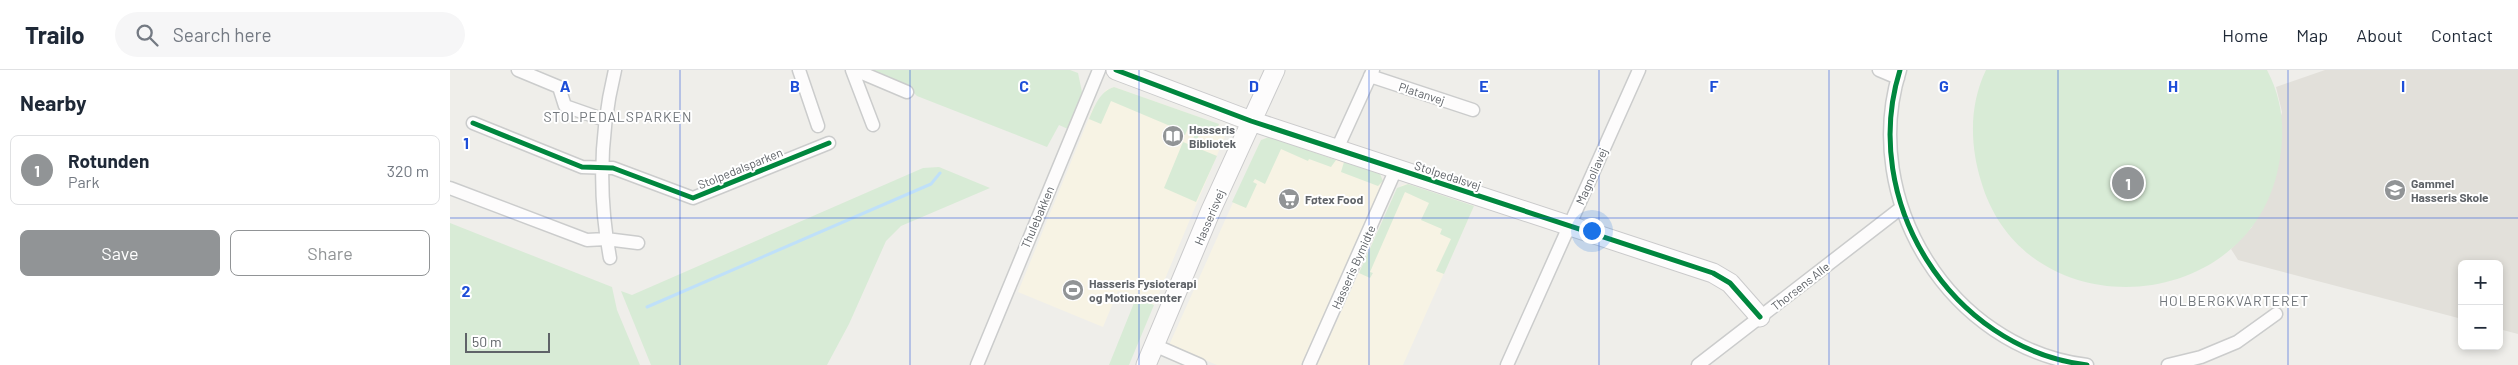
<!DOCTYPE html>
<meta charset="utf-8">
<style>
:root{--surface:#fff;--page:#f6f6f7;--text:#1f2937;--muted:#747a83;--line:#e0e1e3;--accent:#919496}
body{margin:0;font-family:Barlow,sans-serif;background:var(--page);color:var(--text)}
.controls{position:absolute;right:15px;bottom:15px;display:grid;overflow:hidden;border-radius:8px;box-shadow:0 2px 8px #0003}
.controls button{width:45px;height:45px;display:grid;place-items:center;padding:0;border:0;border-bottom:1px solid var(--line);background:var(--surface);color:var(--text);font:25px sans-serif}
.scale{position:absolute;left:15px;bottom:12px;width:85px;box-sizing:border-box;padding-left:5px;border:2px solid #5f6368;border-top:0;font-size:14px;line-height:18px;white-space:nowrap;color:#5f6368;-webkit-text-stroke:4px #fff;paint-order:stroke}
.you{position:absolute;left:1141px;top:160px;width:18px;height:18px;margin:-12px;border:4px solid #fff;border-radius:50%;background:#1a73e8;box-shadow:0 0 0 8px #1a73e833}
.badge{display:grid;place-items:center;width:32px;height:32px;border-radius:50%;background:var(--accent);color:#fff;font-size:16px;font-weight:700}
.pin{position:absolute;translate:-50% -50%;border:2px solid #fff;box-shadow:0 1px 5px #0006}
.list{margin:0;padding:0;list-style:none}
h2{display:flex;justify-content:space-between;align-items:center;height:65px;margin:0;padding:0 20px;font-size:21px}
h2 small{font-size:16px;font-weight:400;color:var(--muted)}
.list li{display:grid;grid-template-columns:32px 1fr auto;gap:15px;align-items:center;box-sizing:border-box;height:70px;margin:0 10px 10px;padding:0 10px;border:1px solid var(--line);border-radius:8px}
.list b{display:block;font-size:19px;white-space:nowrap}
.list p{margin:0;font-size:16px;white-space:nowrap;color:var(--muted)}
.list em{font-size:16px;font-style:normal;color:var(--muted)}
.actions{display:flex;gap:10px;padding:15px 20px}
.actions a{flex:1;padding:11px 0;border:1px solid var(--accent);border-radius:8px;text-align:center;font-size:18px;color:var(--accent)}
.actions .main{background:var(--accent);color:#fff}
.icon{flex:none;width:28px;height:28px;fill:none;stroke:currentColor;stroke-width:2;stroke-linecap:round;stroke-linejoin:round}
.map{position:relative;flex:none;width:2068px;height:295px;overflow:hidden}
header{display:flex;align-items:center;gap:30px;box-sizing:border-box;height:70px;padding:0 25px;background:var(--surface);border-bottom:1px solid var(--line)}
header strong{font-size:24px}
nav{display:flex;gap:28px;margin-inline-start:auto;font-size:18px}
.search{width:350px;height:45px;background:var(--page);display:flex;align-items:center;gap:12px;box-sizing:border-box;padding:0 18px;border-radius:28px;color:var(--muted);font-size:19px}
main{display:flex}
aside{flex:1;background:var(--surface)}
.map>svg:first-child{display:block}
.commercial{fill:#f7f3e4}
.education{fill:#e2e0da}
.green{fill:#d8ebd6}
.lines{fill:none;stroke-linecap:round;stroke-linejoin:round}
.stream{stroke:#bfe0f9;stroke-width:3}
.street-casing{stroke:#cbcccc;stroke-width:15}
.secondary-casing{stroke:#cacacb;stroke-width:21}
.street{stroke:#fdfcfc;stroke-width:12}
.secondary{stroke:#fdfcfc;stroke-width:19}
.cycleway-casing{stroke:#fff;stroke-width:8}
.cycleway{stroke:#00873e;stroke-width:5}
.grid{fill:none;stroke:#1d4ed8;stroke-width:1;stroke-opacity:0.55}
.labels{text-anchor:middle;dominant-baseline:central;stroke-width:4;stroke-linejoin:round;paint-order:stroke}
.street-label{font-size:12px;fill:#5f6368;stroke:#fff}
.poi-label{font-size:12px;font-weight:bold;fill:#5f6368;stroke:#fff;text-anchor:start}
.neighbourhood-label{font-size:14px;letter-spacing:1px;fill:#70757a;stroke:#fff}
.grid-label{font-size:16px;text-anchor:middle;font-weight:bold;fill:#1d4ed8;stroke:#fff;stroke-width:4;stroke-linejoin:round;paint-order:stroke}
</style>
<header>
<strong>Trailo</strong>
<div class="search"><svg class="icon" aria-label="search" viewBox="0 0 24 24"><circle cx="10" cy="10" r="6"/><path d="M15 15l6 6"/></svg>Search here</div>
<nav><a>Home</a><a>Map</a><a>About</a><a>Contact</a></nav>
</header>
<main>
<aside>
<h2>Nearby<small></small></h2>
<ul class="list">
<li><span class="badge">1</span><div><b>Rotunden</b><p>Park</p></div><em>320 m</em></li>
</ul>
<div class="actions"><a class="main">Save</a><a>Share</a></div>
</aside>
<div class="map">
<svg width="2068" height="295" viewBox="0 0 2068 295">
<rect width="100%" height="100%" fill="#efeeea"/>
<!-- commercial -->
<path class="commercial" d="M664,17L769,54L776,64L704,235L668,221L653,257L568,222L643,38L656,20Z
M819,67L930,104L933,111L851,295H767L720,275V273L811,70Z
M958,114L1024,136L953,295H867L945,123L952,115Z"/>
<!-- education -->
<path class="education" d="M1875,0H2068V264L2049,259V194H2012V249L1788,190L1781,179L1802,157L1832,42L1826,17Z"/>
<!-- green -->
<path class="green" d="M417,0H620L628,3L632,22L618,59L609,55L597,77L467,26L457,16Z
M1536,0H1817C1832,29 1835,57 1830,88C1807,247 1575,264 1531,111C1520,75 1519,35 1536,0Z
M664,17L769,54L766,62L752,57L747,70L743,69L746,62L738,58L735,65L731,64L732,61L661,31L651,54L639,49C644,37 650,21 664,17Z
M819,67L886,90L881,97L859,89L858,91L831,79L815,114L805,109L803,112L807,114L796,138L782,132L811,70Z
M733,72L767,86L746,132L714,118Z
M894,92L930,104L933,111L928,116L891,102Z
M489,97L540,118L451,156L436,171L399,254L377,295H201L171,221L182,225L473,98Z
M958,114L1024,136L994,204L986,201L1001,169L990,164L992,159L971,150L979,133L955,122L920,202L923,203L920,208L909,203L947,118Z
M0,153L162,217L167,240L190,295H0Z
M686,228L704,235L679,295H659Z"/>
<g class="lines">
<!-- stream -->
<path class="stream" d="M197,237L481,114L490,103"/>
<!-- street casing -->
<g class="street-casing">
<path id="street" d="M68,0L109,17L115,36L155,50
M349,0L368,56
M402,0L423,55
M405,0L457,22
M1429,0L1448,8
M1450,0C1409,130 1500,278 1637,295
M920,6L1023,40
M23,53L132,97L163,98L243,128L379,73
M887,79L923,0
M0,118L137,170L156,169L188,173
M160,188C148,125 150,62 165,0
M704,275L750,295
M527,295L649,0
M859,295L946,99
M1057,295L1189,0
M1248,295L1451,138
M1718,295L1751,287L1787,272L1826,244"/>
</g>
<!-- secondary casing -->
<g class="secondary-casing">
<path id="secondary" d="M666,0L801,51L1263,203L1280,213L1310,247
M696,295L761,140L825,0"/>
</g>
<!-- street -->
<use href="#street" class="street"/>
<!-- secondary -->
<use href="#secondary" class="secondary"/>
<!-- cycleway casing -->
<g class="cycleway-casing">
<path id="cycleway" d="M666,0L801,51L1263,203L1280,213L1310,247
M1450,0C1409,130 1500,278 1637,295
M23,53L132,97L163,98L243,128L379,73"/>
</g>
<!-- cycleway -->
<use href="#cycleway" class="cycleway"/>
</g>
<!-- grid -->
<path class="grid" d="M230,0V295M460,0V295M689,0V295M919,0V295M1149,0V295M1379,0V295M1608,0V295M1838,0V295M0,148H2068"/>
<!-- icons -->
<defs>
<g id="library-disc" transform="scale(1.125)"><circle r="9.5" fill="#919496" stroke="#fff"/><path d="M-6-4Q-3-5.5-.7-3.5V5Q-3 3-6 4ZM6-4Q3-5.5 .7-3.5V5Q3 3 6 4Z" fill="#fff"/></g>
<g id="school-disc" transform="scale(1.125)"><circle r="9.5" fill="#919496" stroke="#fff"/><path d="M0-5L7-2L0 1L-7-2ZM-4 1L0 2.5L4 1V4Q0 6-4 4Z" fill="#fff"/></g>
<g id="supermarket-disc" transform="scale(1.125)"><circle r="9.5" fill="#919496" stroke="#fff"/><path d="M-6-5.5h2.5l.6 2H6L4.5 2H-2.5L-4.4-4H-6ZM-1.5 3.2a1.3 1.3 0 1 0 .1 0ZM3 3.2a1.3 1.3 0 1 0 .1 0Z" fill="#fff"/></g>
<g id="stadium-disc" transform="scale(1.125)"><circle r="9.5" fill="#919496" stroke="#fff"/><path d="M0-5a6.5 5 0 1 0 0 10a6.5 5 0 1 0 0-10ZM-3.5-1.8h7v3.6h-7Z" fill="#fff"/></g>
</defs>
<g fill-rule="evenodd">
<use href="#library-disc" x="723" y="66"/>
<use href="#school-disc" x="1945" y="120"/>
<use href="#supermarket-disc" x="839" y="129"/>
<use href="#stadium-disc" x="623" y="220"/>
</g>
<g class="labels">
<!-- street labels -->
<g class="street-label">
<text transform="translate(972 23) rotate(18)">Platanvej</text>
<text transform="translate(290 98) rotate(-22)">Stolpedalsparken</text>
<text transform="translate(998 105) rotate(18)">Stolpedalsvej</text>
<text transform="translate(1141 106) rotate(-66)">Magnoliavej</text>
<text transform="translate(587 147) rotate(-67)">Thulebakken</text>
<text transform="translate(759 147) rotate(-67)">Hasserisvej</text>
<text transform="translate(903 197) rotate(-66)">Hasseris Bymidte</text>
<text transform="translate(1350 216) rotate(-38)">Thorsens Alle</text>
</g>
<!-- poi labels -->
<g class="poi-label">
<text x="739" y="59">Hasseris<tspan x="739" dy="14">Bibliotek</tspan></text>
<text x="1961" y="113">Gammel<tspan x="1961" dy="14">Hasseris Skole</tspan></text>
<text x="855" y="129">Føtex Food</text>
<text x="639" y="213">Hasseris Fysioterapi<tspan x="639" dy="14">og Motionscenter</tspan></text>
</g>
<!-- neighbourhood labels -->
<g class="neighbourhood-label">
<text x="168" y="46">STOLPEDALSPARKEN</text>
<text x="1784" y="230">HOLBERGKVARTERET</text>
</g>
</g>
<g class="grid-label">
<text x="115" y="22">A</text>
<text x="345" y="22">B</text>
<text x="574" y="22">C</text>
<text x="804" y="22">D</text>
<text x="1034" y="22">E</text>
<text x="1264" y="22">F</text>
<text x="1494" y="22">G</text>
<text x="1723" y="22">H</text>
<text x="1953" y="22">I</text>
<text x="16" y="79">1</text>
<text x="16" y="227">2</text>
</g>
</svg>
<div class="controls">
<button>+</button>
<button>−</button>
</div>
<div class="scale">50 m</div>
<div class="you"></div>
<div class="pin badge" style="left:1678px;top:113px">1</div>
</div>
</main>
